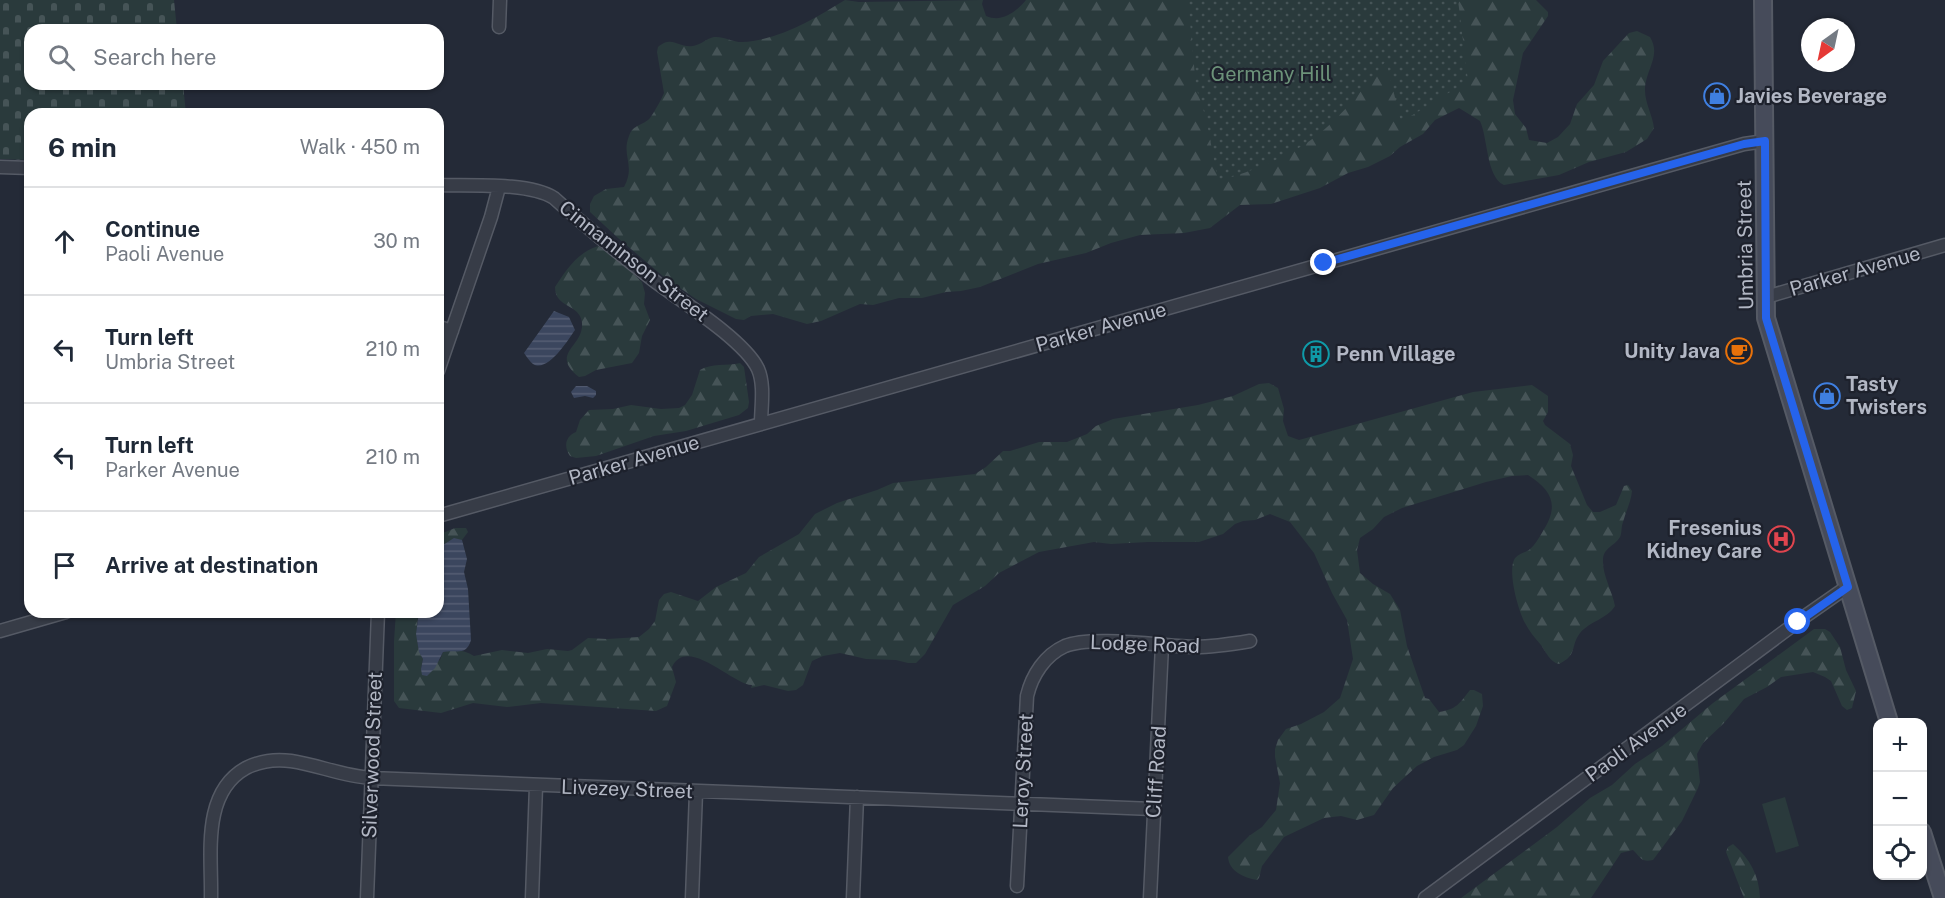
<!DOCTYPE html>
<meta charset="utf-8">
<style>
:root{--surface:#fff;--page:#f2f2f3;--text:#1f2937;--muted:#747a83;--line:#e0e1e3}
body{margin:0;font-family:"Public Sans",sans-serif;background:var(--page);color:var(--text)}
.controls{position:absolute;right:18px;bottom:18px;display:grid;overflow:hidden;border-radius:12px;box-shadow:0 2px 4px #0004}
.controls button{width:54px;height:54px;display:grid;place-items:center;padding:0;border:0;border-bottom:2px solid var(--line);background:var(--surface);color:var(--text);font:30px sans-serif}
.compass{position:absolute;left:1801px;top:18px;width:54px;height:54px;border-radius:50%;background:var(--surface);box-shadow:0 2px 4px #0004;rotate:213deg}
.stop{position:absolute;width:18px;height:18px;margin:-14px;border:4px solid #2563eb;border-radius:50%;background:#fff}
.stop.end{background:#2563eb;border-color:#fff;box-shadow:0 2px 6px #0008}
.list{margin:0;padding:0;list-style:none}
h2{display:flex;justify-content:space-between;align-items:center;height:78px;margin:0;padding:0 24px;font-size:26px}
h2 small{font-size:20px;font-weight:400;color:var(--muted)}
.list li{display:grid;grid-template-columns:39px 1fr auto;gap:18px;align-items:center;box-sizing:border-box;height:108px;padding:0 24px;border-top:2px solid var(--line)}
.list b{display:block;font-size:22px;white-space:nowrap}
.list p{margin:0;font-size:20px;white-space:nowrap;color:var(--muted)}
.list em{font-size:20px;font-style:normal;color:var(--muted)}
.icon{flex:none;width:33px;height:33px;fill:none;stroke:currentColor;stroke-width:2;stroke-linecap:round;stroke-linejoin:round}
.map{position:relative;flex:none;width:1945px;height:898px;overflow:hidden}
.search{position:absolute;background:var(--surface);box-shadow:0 2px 4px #0004;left:24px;top:24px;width:420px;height:66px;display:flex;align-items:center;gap:15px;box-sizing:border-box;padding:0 21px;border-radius:18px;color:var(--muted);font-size:22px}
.panel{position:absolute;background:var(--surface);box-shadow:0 2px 4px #0004;left:24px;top:108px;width:420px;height:510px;border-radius:18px}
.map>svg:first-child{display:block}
.grass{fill:#2a3a3c}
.forest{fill:url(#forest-firs)}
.cemetery{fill:url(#cemetery-stones)}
.park{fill:url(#park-dots)}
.water{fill:url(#water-rules)}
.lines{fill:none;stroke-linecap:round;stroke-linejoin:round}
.minor-casing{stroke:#555a65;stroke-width:15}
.secondary-casing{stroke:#555a65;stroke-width:20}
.minor{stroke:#373c47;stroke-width:12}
.secondary{stroke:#464b5a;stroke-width:16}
.route{stroke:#2563eb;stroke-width:8}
.labels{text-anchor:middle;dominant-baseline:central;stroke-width:4.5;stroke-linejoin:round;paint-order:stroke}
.park-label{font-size:20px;fill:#6c9279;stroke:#1d212c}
.poi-label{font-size:20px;font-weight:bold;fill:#b2b7c4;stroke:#1d212c;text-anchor:start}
.street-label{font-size:20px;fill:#b2b7c4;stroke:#1d212c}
</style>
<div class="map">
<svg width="1945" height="898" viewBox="0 0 1945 898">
<defs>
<pattern id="forest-firs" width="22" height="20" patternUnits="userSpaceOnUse" patternTransform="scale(1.5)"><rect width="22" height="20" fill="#2a3a3c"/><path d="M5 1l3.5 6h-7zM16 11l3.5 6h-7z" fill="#465457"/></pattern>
<pattern id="cemetery-stones" width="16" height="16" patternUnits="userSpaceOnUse" patternTransform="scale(1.5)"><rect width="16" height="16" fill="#2a3a3c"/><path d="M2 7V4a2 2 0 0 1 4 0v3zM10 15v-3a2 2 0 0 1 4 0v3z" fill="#465457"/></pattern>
<pattern id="park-dots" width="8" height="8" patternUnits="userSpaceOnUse" patternTransform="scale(1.5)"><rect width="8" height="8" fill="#2a3a3c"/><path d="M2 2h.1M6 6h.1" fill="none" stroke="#465457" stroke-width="1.8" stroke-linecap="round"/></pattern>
<pattern id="water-rules" width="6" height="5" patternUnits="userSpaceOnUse" patternTransform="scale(1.5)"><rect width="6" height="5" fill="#3b465e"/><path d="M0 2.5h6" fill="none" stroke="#555e73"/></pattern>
</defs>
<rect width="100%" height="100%" fill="#242a37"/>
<!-- grass -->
<path class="grass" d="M1785,797L1799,846L1776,853L1762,804Z"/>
<!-- forest -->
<path class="forest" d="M845,0L859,2L983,0L982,4L986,16C1002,23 1016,12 1026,0H1536L1548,12V16L1523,53L1513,100L1515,114L1526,128L1529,140L1547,143L1558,137L1570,124L1577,104L1594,85L1603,61L1629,33L1637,31L1650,37C1661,55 1647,68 1645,87C1644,102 1652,113 1654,128L1647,139L1626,152L1589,162L1559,175L1504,185C1486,177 1488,138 1480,121L1459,108L1435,120L1423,134L1400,147L1390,156L1368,167L1348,173L1320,188L1271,204L1240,205L1210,228L1184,233L1140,235L1111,243L1086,253L1038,264L980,287L961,291L946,292L922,298H899L873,305L860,304L821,321L807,324L773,314L751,316L744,320L736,319L696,299L664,277L618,238L590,212V204L594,196L606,189L624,187C636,165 621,156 629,136C633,124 643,126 650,118C655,111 661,100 664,93L657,52L658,47C673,35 677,48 693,46C701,45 707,38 714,37C723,36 732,42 742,42C779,40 814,19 845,0Z
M598,246L622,263L642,282L645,293L644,304L650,320L642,336L639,353L632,363L596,370L585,376L579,377C549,353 584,347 582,323C580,303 555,309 555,287C567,269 577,253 598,246Z
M740,363L744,367L749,402L748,408L739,415L686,431L654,436L596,456L576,458L570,456C563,446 566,436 576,432L580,420L589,410L613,409L631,405L661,409L679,408L685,405L692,395L700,370C711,363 727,366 740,363Z
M1269,383L1278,388L1284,409L1283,421L1288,436L1299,440L1473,392L1532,385L1548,396V412L1543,421L1545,425L1570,444L1573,455L1571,466L1587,505L1593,512H1600L1616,505L1624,486L1628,485L1632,491C1631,502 1626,511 1623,522C1621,527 1622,533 1620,537C1615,546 1604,547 1603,559C1602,575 1612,590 1615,606C1607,619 1590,621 1580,633C1570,646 1578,655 1559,664C1550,662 1546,652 1541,645C1535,638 1529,631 1525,623C1518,610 1508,573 1514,560C1517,554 1524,553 1529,550C1535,545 1539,538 1543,531C1559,506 1553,491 1528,475L1512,476L1486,482L1402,508L1384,517L1373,529L1360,538L1357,550L1360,573L1373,584L1390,594L1400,610L1407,646L1425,698L1429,699L1439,712C1457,709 1459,704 1470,690H1474L1482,694L1483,706L1476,726L1464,745L1457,750L1434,757L1417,766L1393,788L1374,815L1357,820L1341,816L1324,818L1284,837L1262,866L1259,878L1257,880C1244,878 1229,871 1228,857L1249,836L1262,827L1276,810L1280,783L1275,757V749L1278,740L1286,729L1301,724L1324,712L1340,698L1353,659L1347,620L1332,593L1314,553L1290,522L1270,514L1255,520L1243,521L1235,524L1223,534L1199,542H1148L1111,544L1094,542L1039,552L999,573L985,586L953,605L925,654L916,663H908L896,660L866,659L840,653L823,656L812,661L803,685L796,690L788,691L764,685L751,688L752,685C732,684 687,635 672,667L676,682L667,706L656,711L541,703L507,707L473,703L441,713L399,708L394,701V641L396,612H419C416,627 415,645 423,659L421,669L440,660L443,652C454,649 465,650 474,656L502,650L528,653L547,649L568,651L572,650L588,638L607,639L639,637L649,629L655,621L659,600L664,594L671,592L698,601L716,587L746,573L759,557L799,534L815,514L837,503L877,490L893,483L975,474L986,467L1003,451H1010L1039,442H1067L1087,434L1096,426L1113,419L1198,405L1233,396L1259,384Z
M455,528H466L468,532L462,540H451L438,548V535Z
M1814,629H1825L1830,632L1840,647L1846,670L1856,691L1852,708L1847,710L1842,706L1831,681L1825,677L1813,672L1781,677L1767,687L1744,699L1724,723L1703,743L1697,754L1700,782L1698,788L1682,821L1653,860C1642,863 1640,857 1633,850L1621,853L1591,898H1461L1557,827L1590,798L1612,785L1635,764L1662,746L1713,703Z
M1733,844C1750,859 1759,875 1760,898H1744L1726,852L1728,847Z"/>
<!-- cemetery -->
<path class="cemetery" d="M0,0H174L177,30H30V84H183L186,114H30V160L0,159Z"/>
<!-- park -->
<path class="park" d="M1188,0H1458L1468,81L1401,122L1386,61C1362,89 1339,121 1308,142C1281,160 1249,172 1218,181L1206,118L1196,87Z"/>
<!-- water -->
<path class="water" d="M554,311L569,317L575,330C568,340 548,373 533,364C530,362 527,357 524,353Z
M576,386H587L596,391V395L593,398L585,396L574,398L571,392Z
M454,538L462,540L467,559L464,572L468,589L471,640C466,657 456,649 443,652L435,668L427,676L422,675L421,669L423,659L419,652L416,634L419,612H438V548Z"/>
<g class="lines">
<!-- minor casing -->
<g class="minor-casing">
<path id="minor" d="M499,27L500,0
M0,167L30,168
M438,185C469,186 529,182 554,198C587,228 622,256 657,283C683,302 745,341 758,369C765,385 761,407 761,424
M1766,297L1945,245
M439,327L452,331
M438,371L491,217L499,187
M438,516L1744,144L1765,141
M0,631L66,612
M1017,886L1027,696C1032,675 1045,655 1065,646C1091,635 1163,646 1195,647C1213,647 1232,644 1250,641
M211,898C212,855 201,793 246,768C260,761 276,759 291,761C318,765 343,776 371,778L1153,809
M367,898L378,612
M532,898L536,786
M692,898L696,792
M853,898L857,797
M1150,898L1162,645
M1425,898L1804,617L1847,587"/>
</g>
<!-- secondary casing -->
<g class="secondary-casing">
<path id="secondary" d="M1763,0L1766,318L1889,722
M1922,832L1943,898"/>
</g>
<!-- minor -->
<use href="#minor" class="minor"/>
<!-- secondary -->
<use href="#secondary" class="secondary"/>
</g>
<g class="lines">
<!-- route -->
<path class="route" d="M1324,263L1744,144L1765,141L1766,318L1848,587L1798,622"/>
</g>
<!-- icons -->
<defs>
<g id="shop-ring" transform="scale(1.35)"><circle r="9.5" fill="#1d212c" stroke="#3f7fe0" stroke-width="1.5"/><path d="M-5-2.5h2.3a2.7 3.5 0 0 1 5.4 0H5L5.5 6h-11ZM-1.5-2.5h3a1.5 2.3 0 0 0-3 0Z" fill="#3f7fe0"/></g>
<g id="cafe-ring" transform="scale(1.35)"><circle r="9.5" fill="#1d212c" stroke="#e8710a" stroke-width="1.5"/><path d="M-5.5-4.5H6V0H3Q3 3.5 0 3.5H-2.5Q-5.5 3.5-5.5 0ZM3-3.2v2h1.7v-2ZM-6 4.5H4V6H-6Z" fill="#e8710a"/></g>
<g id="building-ring" transform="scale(1.35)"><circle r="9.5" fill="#1d212c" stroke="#0f9aa8" stroke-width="1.5"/><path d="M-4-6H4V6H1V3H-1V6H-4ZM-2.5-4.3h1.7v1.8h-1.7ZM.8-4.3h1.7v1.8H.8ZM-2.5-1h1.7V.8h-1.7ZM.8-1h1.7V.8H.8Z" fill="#0f9aa8"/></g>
<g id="hospital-ring" transform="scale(1.35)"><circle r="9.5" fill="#1d212c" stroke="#e0444e" stroke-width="1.5"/><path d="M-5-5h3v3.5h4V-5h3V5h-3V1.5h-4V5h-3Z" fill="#e0444e"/></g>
</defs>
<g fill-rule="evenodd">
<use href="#shop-ring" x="1717" y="96"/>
<use href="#cafe-ring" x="1739" y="351"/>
<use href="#building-ring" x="1316" y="354"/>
<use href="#shop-ring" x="1827" y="396"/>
<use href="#hospital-ring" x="1781" y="539"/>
</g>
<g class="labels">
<!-- park labels -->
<g class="park-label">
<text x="1271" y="74">Germany Hill</text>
</g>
<!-- poi labels -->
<g class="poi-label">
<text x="1736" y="96">Javies Beverage</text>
<text x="1720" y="351" text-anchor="end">Unity Java</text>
<text x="1336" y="354">Penn Village</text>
<text x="1846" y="384">Tasty<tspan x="1846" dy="23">Twisters</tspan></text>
<text x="1762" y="528" text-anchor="end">Fresenius<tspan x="1762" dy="23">Kidney Care</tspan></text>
</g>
<!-- street labels -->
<g class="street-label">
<text transform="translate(1745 245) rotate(-91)">Umbria Street</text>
<text transform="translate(634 261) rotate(38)">Cinnaminson Street</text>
<text transform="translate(1855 271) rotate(-16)">Parker Avenue</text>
<text transform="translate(1101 327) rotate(-16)">Parker Avenue</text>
<text transform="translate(634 460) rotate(-16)">Parker Avenue</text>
<text transform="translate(1145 644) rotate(2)">Lodge Road</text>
<text transform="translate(1636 742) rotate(-36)">Paoli Avenue</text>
<text transform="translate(372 755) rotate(-88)">Silverwood Street</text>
<text transform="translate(1023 771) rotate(-87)">Leroy Street</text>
<text transform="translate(1156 772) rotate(-86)">Cliff Road</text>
<text transform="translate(627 789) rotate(2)">Livezey Street</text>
</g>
</g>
</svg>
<div class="controls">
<button>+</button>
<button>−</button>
<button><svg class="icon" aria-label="locate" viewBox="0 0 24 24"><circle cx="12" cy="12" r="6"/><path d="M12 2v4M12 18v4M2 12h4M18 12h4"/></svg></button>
</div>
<svg class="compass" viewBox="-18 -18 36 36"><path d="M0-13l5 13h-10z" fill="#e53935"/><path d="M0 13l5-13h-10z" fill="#747a83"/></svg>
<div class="stop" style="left:1798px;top:622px"></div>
<div class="stop end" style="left:1324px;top:263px"></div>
<div class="search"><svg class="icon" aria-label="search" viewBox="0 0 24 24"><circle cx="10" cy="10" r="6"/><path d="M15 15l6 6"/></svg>Search here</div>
<section class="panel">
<h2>6 min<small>Walk · 450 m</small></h2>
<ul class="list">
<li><svg class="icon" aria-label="ahead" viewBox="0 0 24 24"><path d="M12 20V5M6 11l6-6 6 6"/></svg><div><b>Continue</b><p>Paoli Avenue</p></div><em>30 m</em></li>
<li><svg class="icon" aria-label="left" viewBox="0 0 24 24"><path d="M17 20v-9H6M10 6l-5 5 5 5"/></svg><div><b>Turn left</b><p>Umbria Street</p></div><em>210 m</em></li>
<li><svg class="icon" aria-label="left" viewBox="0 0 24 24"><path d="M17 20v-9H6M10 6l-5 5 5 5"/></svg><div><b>Turn left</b><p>Parker Avenue</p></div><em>210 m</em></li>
<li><svg class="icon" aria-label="arrive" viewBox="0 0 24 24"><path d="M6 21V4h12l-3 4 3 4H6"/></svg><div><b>Arrive at destination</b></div></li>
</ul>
</section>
</div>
